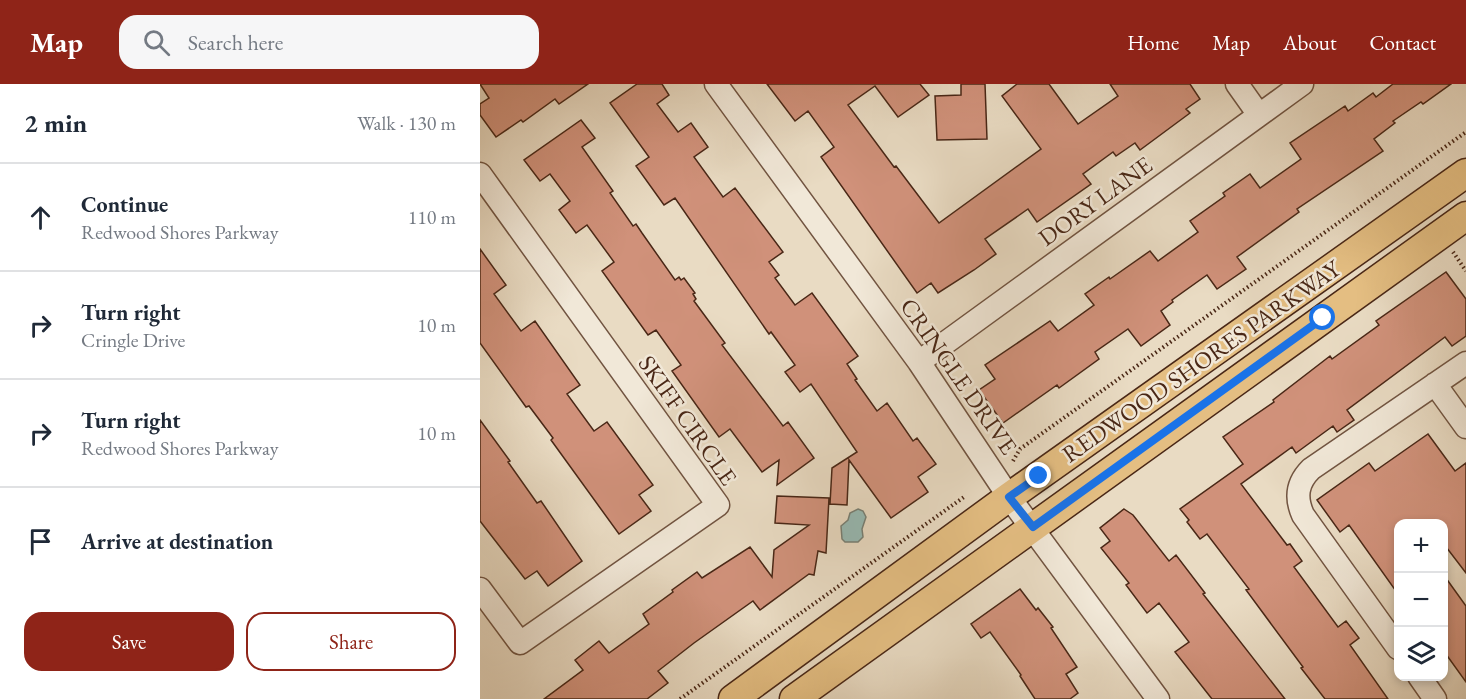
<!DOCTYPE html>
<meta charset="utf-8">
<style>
:root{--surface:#fff;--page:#f6f6f7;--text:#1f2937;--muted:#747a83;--line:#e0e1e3;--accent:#8f2418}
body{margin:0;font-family:"EB Garamond",serif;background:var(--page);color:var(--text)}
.controls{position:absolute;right:18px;bottom:18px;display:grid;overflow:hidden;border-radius:12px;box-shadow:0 3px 9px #0003}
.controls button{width:54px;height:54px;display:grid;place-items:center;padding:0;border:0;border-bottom:2px solid var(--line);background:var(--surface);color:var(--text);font:30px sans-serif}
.stop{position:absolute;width:18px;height:18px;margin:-14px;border:4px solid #1a73e8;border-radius:50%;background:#fff}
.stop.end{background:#1a73e8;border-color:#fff;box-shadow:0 2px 6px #0008}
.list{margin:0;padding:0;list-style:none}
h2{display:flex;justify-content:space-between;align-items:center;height:78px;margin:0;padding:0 24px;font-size:26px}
h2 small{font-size:20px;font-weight:400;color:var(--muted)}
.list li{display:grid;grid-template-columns:39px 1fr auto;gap:18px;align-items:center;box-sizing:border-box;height:108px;padding:0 24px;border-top:2px solid var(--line)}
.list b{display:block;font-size:22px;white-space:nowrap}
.list p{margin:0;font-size:20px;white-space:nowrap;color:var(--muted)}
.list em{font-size:20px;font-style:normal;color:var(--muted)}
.actions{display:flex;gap:12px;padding:18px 24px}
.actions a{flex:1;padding:14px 0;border:2px solid var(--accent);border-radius:18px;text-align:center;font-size:21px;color:var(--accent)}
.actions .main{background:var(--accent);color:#fff}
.icon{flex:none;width:33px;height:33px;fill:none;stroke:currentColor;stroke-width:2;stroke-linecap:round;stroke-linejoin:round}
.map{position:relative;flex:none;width:986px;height:615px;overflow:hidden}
header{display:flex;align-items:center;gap:36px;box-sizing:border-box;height:84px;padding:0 30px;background:var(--accent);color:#fff}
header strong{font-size:28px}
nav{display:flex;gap:33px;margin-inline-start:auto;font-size:21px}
.search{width:420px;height:54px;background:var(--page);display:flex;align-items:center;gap:15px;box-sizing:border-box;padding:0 21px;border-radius:18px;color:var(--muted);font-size:22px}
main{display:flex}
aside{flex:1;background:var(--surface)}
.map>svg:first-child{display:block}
.water{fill:#97bbb5;stroke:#788075;stroke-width:1.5}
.building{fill:#d0917a;stroke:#492716;stroke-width:1.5}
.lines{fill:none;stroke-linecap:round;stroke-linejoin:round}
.minor-casing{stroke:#715441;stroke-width:25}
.major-casing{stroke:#492716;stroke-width:31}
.path{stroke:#492716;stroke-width:4;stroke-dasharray:1.5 3;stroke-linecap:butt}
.minor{stroke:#f1e8d8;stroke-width:22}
.major{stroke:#e4be82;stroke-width:28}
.route{stroke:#1a73e8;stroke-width:8}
.labels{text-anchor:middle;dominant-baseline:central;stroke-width:5;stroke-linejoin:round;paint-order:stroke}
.street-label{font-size:24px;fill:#492716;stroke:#f1e8d8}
</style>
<header>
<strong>Map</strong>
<div class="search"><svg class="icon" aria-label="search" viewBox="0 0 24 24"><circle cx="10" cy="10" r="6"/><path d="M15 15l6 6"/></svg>Search here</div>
<nav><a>Home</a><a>Map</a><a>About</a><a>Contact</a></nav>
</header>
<main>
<aside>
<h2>2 min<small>Walk · 130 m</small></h2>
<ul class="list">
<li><svg class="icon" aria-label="ahead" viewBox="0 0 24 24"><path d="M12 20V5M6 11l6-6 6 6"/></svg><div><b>Continue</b><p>Redwood Shores Parkway</p></div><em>110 m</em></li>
<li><svg class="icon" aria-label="right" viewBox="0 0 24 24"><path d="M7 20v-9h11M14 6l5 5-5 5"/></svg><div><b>Turn right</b><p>Cringle Drive</p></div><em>10 m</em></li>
<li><svg class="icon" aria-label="right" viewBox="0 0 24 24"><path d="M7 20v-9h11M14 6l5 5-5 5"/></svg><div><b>Turn right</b><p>Redwood Shores Parkway</p></div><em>10 m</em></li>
<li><svg class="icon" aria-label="arrive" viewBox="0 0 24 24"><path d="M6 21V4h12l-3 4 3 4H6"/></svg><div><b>Arrive at destination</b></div></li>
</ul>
<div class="actions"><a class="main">Save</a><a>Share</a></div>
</aside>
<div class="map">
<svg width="986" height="615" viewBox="0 0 986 615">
<rect width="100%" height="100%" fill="#e9dbc3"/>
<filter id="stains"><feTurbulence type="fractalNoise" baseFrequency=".00333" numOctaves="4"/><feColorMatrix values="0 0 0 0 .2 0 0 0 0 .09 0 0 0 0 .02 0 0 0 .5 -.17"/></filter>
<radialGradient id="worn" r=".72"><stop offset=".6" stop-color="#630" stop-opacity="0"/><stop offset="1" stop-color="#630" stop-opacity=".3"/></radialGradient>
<!-- water -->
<path class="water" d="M378,425L383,427L386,433L382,445L383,453L378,458H365L362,455L361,442L368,436L370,429Z"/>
<!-- building -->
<path class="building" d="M0,0H108L79,20L75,15L43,38L41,36L16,53L0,31V20L9,14Z
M157,0H182L189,11L177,20L198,48L211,39L228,63L214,73L243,113L255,104L303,168L289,178L299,191L295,194L315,221L332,209L378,272L367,280L377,295L375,296L397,327L407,319L433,357L437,354L456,380L438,393L448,408L411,434L369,376L367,421L350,420L352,384L377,368L331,300L320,308L305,288L315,281L291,248L289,250L195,114L184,121L156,82L169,73L130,19Z
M287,0H440L449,11L418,33L395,2L368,21L414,83L416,82L459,139L561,65L522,12L537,0H569L598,40L638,12L630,0H710L720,15L706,25L710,29L660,66L655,59L636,72L633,68L603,90L611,100L557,138L548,125L505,155L516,170L494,186L458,209L451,199L437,209L341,73L354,63L328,27L315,37Z
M481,0H505L507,55L457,56L455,12L481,11Z
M913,0H971L943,20L941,18L913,37L915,39L894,55L903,67L817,125L819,128L757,173L766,185L737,205L727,191L692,216L693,218L681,227L690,241L661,262L648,245L615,268L619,275L579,304L577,301L523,339L499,306L515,295L505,281L570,237L578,247L614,221L605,210L629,193L630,195L670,167L678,177L718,148L710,137L745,112L743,109L770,90L780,104L821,75L810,59L865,22L868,27L893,9L896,13Z
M101,36L115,54L102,63L133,107L130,109L153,142L156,140L162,149L195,196L199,193L201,196L204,194L215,209L213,210L216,215L214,217L245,259L242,261L303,342L308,338L334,374L297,401L299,376L282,388L250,345L239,353L192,287L201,281L176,246L168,251L122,187L134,178L107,141L96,149L79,126L90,117L70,90L60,97L44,76Z
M0,165L26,201L14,210L41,247L55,237L100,301L87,310L114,347L127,338L173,401L159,411L171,427L139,450L71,356L73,354L49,322L46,323L0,259Z
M966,188L986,215V252L972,262L965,253L867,326L874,336L857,348L853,342L816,369L812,363L761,400L807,461L810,460L822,477L814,483L858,543L866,537L879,554L870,561L908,615H845L821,584L823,583L766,506L769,505L727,450L720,455L707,438L709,436L700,425L763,380L743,353L794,318L793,316L850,272L852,275L899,241L896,237Z
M0,336L30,377L28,378L57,419L61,417L102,477L68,502L57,487L45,495L0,437Z
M948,350L975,387L986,379V489L963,459V440H918V510L869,441L860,448L837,416L889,379L895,387Z
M297,412L349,414L346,469L338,467L334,491L329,490L280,526L273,517L214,559L178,587L188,599L167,615H64L103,586L95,576L119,557L129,569L169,540L163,530L193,508L192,506L217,488L222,494L270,463L292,493L294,466L329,441L295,439Z
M644,425L653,431L689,477L696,471L725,509L723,510L805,615H732L695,568L709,558L679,519L667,529L646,501L649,499L621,464L630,457L620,444Z
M963,490L986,522V598L963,566Z
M540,505L556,526L558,524L573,543L571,544L597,583L586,590L598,609L590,615H555L540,592L541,591L510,548L501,554L491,540Z"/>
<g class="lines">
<!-- minor casing -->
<g class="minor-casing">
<path id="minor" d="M236,0L439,278L529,413L678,615
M757,0L779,31
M0,90L238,421L40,559L0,505
M439,278L822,0
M955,300L986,343
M918,564L823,431C815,413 817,399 831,385L986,279
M939,592L955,615"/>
</g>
<!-- major casing -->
<g class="major-casing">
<path id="major" d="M253,615L529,413L986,89
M314,615L986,132"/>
</g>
<!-- path -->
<path class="path" d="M973,168L986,187
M533,377L540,365L986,48
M200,615L484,413"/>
<!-- minor -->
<use href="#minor" class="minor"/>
<!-- major -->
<use href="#major" class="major"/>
</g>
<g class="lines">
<!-- route -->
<path class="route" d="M559,392L529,413L553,443L843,234"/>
</g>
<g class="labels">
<!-- street labels -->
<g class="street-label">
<text transform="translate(615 117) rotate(-36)">DORY LANE</text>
<text transform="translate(721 277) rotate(-35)">REDWOOD SHORES PARKWAY</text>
<text transform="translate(479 292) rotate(55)">CRINGLE DRIVE</text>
<text transform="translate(208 336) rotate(55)">SKIFF CIRCLE</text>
</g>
</g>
<rect width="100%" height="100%" filter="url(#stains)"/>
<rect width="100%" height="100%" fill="url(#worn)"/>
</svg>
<div class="controls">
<button>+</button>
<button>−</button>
<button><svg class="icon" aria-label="layers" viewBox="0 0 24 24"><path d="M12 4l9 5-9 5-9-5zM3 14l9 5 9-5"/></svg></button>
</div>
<div class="stop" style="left:843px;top:234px"></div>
<div class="stop end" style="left:559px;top:392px"></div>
</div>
</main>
